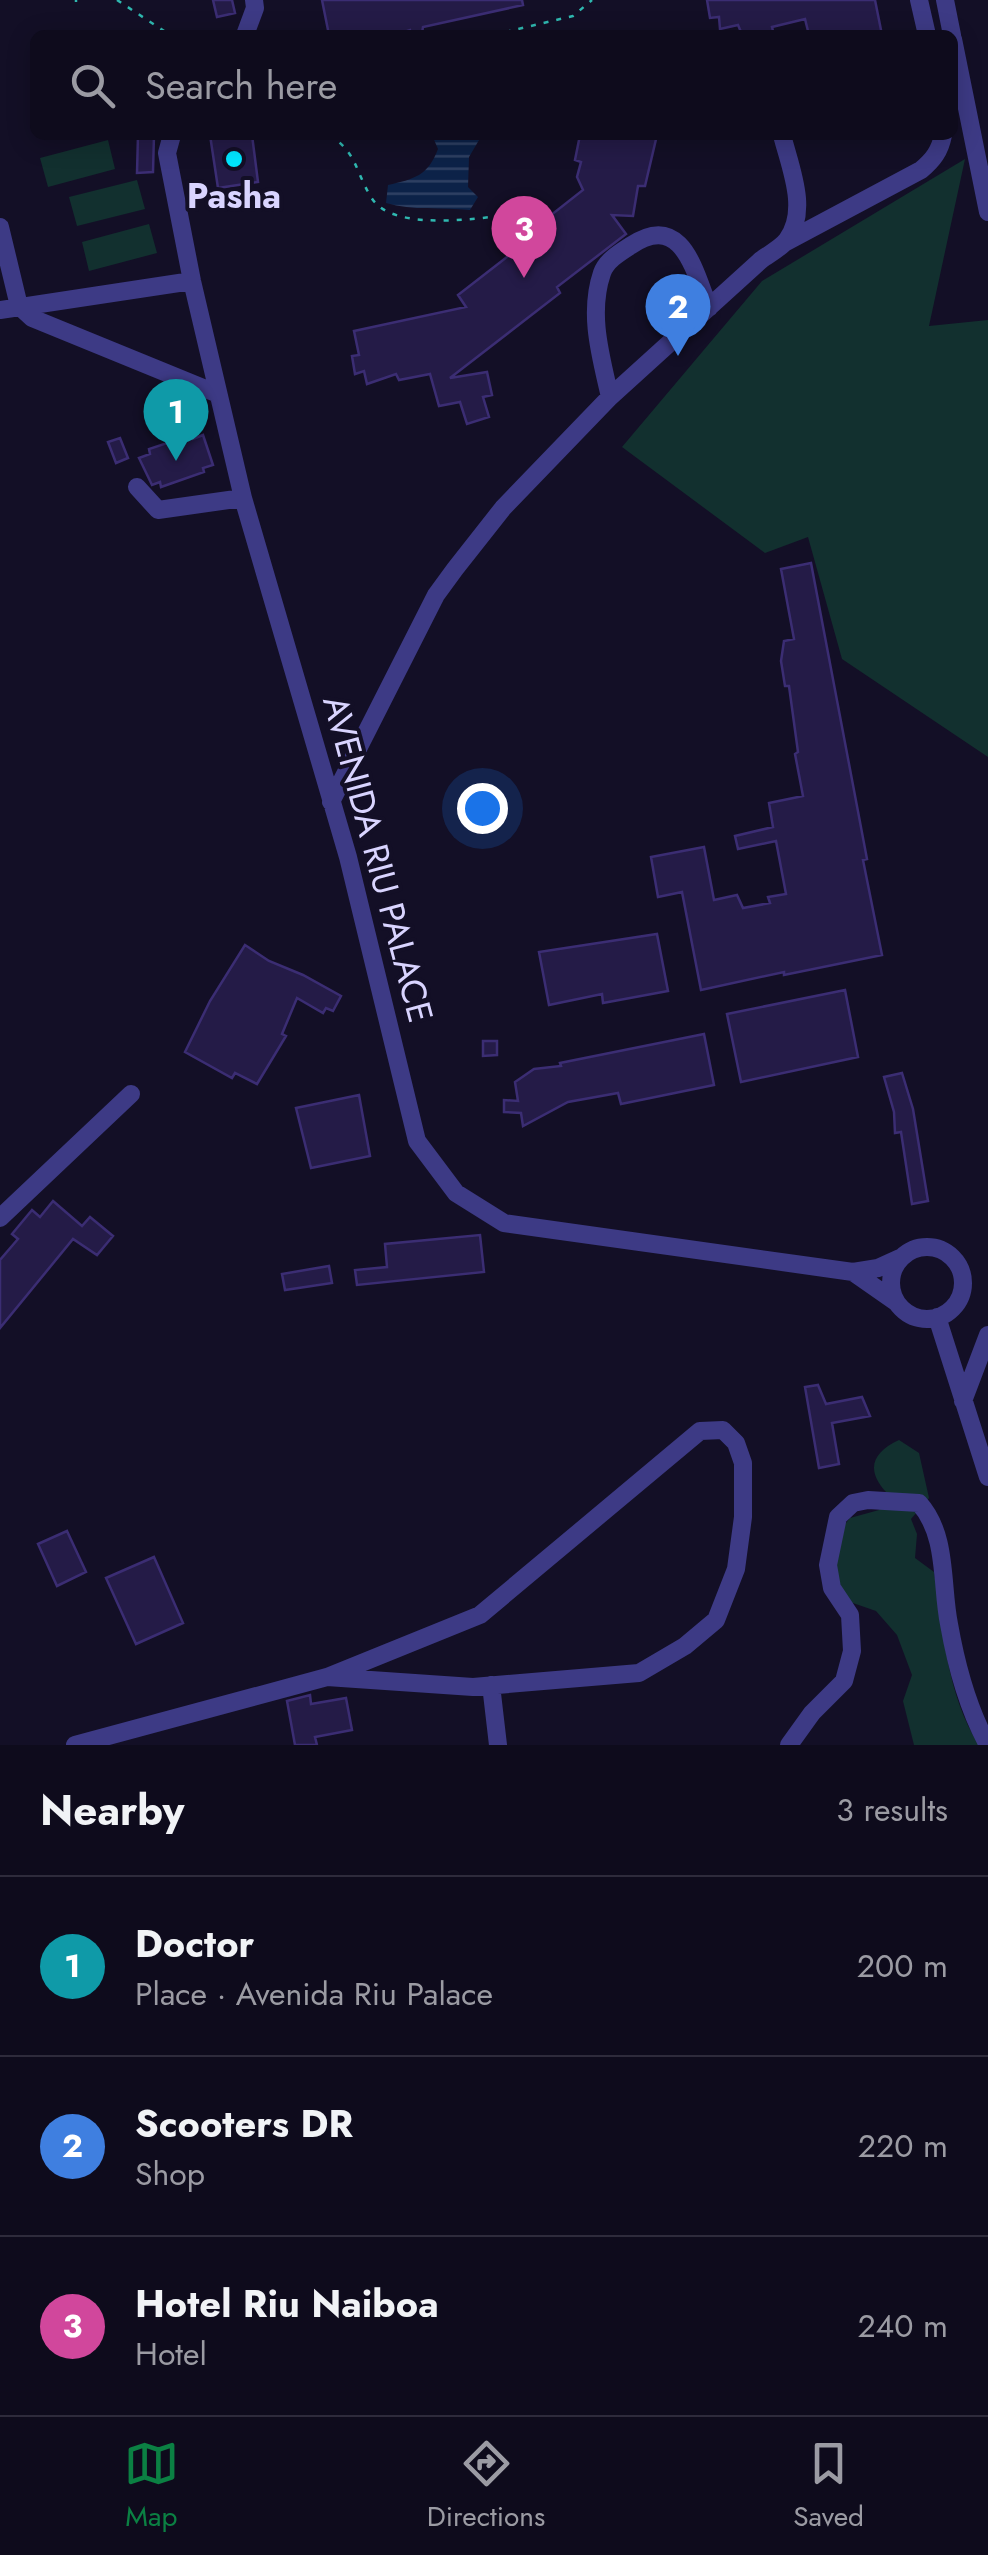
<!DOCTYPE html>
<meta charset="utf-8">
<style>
:root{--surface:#0e0b1c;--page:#1c1929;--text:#f1f3f6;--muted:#9b9ba3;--line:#2e2b3b;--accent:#0b8043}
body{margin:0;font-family:Jost,sans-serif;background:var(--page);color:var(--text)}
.you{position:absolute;left:482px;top:808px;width:35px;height:35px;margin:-25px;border:8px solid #fff;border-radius:50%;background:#1a73e8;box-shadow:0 0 0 15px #1a73e833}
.badge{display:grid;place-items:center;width:65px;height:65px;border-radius:50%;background:var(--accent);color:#fff;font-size:32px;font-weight:700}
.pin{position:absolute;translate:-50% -82px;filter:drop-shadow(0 2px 5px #0008)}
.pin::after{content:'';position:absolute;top:52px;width:35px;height:30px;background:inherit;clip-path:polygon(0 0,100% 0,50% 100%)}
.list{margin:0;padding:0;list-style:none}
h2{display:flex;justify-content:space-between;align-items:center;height:130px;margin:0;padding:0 40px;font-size:42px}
h2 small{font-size:32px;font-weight:400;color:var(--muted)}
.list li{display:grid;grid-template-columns:65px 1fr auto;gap:30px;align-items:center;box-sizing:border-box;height:180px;padding:0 40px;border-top:2px solid var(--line)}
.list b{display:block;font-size:38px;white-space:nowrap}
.list p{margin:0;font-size:32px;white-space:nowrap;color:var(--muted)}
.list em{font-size:32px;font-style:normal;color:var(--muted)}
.icon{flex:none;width:55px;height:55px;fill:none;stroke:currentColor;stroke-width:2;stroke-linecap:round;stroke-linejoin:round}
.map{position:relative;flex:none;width:988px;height:1745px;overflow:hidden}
.search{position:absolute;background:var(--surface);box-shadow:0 5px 25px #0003;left:30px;right:30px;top:30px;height:110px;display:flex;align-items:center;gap:25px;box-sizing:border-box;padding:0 35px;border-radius:15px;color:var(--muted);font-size:38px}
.sheet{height:670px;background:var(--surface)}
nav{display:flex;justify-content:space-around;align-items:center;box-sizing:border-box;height:140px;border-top:2px solid var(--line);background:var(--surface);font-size:28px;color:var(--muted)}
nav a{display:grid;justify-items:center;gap:5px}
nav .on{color:var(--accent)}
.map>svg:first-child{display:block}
.green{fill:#12302f}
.water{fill:url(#water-rules)}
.building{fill:#241b47;stroke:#3b2d73;stroke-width:2.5}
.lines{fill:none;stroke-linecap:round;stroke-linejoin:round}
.path{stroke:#2fb8b0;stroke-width:2.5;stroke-dasharray:5 8;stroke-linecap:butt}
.minor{stroke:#3d3a85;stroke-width:18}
.poi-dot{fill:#00e5ff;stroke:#130f26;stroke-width:4}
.labels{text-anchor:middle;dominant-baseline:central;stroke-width:8;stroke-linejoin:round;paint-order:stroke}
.poi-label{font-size:35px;font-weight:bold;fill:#d9d4ff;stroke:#130f26}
.street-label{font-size:35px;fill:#d9d4ff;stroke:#130f26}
</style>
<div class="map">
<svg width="988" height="1745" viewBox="0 0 988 1745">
<defs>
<pattern id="water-rules" width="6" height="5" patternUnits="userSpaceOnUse" patternTransform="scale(2.5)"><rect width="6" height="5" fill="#0c2248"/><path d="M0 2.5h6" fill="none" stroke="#2f4163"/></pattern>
</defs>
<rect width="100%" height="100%" fill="#130f26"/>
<!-- green -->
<path class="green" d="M108,140L115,169L48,187L40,158Z
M965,159L929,326L988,320V757L842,659L808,537L765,553L622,447L762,281Z
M137,180L145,209L77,226L69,197Z
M149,224L157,253L89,271L82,242Z
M899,1440L919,1453L929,1498L911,1519L917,1534L915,1558L934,1572C943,1629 947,1696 979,1745H914L903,1701L912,1675L897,1635L876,1611L850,1602L838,1589L835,1564L842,1528L850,1518L879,1510L886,1492C865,1469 873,1452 899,1440Z"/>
<!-- water -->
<path class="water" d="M432,135H482L469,157L468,187L478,197L470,210C441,207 413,211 386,203L388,185C414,179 428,176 438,149Z"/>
<!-- building -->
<path class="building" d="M213,0H232L235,13L217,17Z
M322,0H522L523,5L423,27L422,33H411L410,30L395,35H329Z
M707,0H875L882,35H809L805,19L772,27L774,35L741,32L738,25L720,29L719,17L710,18Z
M138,135H154L153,172L137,173Z
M210,135H252L258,182L218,188Z
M580,135H657L645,186H638L633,216L612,215L626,234L557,287L560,293L450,378L487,372L492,395L483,397L489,417L467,424L460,402L439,406L430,374L399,380L396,374L367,384L364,371L355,374L352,356L359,355L354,331L466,307L458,295L516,250L513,245L583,190L577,177L581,162L575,160Z
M191,435L193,439L203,435L213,465L203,468L204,472L161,487L160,482L152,485L139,458L150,454L149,449Z
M120,438L128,458L116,463L108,442Z
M811,563L867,859L863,860L882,955L784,975V972L701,990L682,892L658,897L651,857L704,847L714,900L737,895L743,908L770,903L768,897L786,894L776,841L738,849L735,836L773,827L769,803L803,796L795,754L798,752L789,686H785L781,661L784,641L794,639L781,569Z
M657,934L668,991L603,1003L602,994L549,1005L539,952Z
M245,945L269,961L303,975L341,996L333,1011L326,1008L323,1013L297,998L282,1034L286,1036L257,1084L235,1073L232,1078L185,1052L210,1001Z
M845,990L858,1057L741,1082L727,1014Z
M704,1034L714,1085L621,1104L618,1093L568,1102L523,1126L521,1113L504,1112V1100L518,1101L515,1082L534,1069L561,1066L560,1063Z
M483,1041H497V1055L483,1056Z
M902,1073L913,1109L928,1201L912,1204L901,1132L895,1133L894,1112L884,1077Z
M359,1095L370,1156L311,1168L296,1108Z
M53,1201L82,1226L90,1217L113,1236L97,1255L73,1239L0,1328V1260L18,1239L12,1234L32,1210L40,1217Z
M480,1235L484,1272L357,1285L355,1270L387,1267L385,1244Z
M329,1266L332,1283L285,1290L282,1274Z
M818,1385L826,1404L862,1397L870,1416L832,1423L839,1464L819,1468L805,1387Z
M67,1531L86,1572L57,1586L38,1544Z
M154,1557L183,1623L136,1644L106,1578Z
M310,1695L311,1704L346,1698L352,1730L315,1737L317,1745H295L287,1701Z"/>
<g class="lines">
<!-- path -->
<path class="path" d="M76,0V2
M117,0L170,35
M493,35L573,16L592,0
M329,135C357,152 355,171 371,197C394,237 501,215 541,210"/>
<!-- minor -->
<path class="minor" d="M919,0L927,35
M945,0L952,35
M245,35L255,8L254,0
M953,39L988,212
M172,135L167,153L192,281L243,498L348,857L417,1141L456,1193L504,1223L853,1272L878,1268L900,1258
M0,227L19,306L32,318L218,394
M786,242L921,170C933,160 940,151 943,135
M0,310L192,281
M610,397C601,357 588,314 602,273C606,261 619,253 630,246C682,211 694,270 709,308
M137,487L158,510L243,498
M331,802L436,595L455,569L503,508L610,397L761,260C769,254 781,248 787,240C809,210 790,167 782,135
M0,1218L131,1094
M891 1283a36 36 0 1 1 72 0a36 36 0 1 1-72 0Z
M853,1272L896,1302
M937,1317L988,1477
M963,1401L988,1335
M491,1685L498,1745
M75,1745L327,1677L480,1615L700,1431L723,1430L736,1443L743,1463V1517L736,1569L716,1620L685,1646L639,1673L473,1687L327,1677
M789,1745L812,1713L844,1681L852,1651L850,1615L832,1588L828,1565L838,1517L853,1503L868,1500L919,1503C948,1535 941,1585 949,1624C956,1664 968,1709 988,1745"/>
</g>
<!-- markers -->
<circle class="poi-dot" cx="234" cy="159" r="10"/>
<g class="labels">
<!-- poi labels -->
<g class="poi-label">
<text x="234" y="196">Pasha</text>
</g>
<!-- street labels -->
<g class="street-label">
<text transform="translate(378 859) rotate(75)">AVENIDA RIU PALACE</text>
</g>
</g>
</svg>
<div class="you"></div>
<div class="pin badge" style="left:176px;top:461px;background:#0f9aa8">1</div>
<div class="pin badge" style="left:678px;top:356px;background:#3f7fe0">2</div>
<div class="pin badge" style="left:524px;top:278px;background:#d1479c">3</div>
<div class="search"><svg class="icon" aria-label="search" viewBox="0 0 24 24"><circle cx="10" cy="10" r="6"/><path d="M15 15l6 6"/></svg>Search here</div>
</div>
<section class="sheet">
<h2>Nearby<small>3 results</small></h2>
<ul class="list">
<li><span class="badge" style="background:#0f9aa8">1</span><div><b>Doctor</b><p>Place · Avenida Riu Palace</p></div><em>200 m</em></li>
<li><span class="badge" style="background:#3f7fe0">2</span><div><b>Scooters DR</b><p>Shop</p></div><em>220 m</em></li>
<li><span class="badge" style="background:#d1479c">3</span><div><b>Hotel Riu Naiboa</b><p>Hotel</p></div><em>240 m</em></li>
</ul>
</section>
<nav>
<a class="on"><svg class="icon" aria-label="map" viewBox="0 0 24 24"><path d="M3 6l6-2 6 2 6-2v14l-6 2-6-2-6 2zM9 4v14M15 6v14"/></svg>Map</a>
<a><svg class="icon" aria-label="directions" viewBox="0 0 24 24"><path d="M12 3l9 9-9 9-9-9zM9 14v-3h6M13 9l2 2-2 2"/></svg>Directions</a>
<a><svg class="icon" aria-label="saved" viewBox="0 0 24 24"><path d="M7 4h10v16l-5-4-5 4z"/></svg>Saved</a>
</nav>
